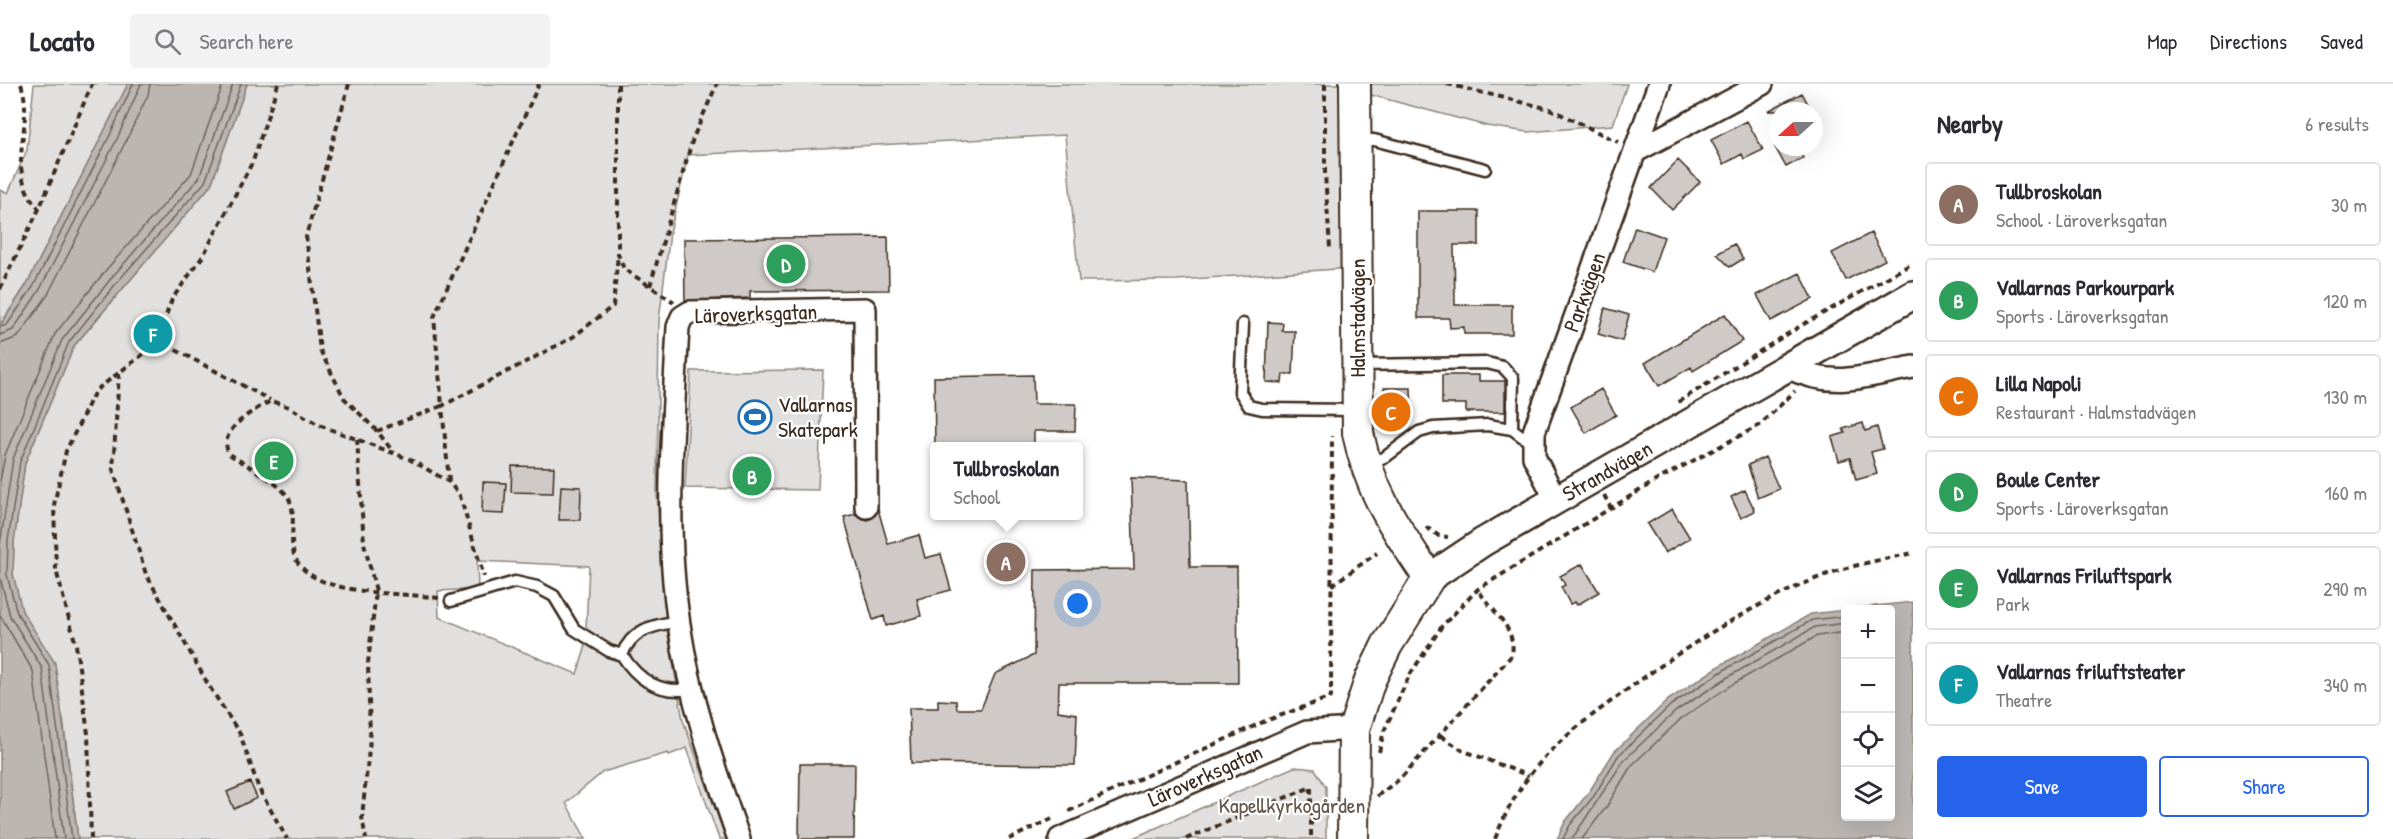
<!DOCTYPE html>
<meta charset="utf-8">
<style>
:root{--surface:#fff;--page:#f2f2f3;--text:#2b2b33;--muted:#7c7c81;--line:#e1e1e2;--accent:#2563eb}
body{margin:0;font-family:"Patrick Hand",sans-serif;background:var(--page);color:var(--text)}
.controls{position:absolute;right:18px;bottom:18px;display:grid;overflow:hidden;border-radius:6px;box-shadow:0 6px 24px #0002}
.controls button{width:54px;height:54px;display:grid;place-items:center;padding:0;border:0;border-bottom:2px solid var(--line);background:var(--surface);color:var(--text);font:30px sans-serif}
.compass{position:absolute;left:1769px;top:18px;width:54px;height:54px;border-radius:50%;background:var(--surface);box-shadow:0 6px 24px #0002;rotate:249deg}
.you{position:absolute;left:1078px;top:520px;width:21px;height:21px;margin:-15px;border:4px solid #fff;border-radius:50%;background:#1a73e8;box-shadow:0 0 0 9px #1a73e833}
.badge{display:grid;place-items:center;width:39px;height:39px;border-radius:50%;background:var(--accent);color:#fff;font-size:20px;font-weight:700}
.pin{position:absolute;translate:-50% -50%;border:3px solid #fff;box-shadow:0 2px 6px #0006}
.popup{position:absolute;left:930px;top:358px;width:153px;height:78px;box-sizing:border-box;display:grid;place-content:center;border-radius:6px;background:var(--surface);filter:drop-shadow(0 2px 4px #0005);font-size:20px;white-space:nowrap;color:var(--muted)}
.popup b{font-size:22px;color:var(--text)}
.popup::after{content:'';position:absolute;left:50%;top:100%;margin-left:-12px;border:12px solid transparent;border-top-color:var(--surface)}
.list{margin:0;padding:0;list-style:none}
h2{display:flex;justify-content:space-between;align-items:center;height:78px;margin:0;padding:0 24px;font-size:26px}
h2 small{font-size:20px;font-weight:400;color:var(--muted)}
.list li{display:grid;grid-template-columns:39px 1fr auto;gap:18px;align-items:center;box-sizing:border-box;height:84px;margin:0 12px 12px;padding:0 12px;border:2px solid var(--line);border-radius:6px}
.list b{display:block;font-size:22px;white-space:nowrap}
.list p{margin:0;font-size:20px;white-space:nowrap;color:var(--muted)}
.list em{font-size:20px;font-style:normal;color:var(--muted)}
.actions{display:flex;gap:12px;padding:18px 24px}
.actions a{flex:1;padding:14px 0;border:2px solid var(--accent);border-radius:6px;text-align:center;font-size:21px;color:var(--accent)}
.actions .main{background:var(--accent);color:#fff}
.icon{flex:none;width:33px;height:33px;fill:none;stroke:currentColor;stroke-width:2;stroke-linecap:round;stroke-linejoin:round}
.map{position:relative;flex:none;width:1913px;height:755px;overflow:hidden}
header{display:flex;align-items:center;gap:36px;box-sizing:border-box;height:84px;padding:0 30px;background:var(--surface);border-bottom:2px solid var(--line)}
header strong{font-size:28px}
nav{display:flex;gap:33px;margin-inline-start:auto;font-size:21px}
.search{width:420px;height:54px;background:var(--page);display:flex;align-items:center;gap:15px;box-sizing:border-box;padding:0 21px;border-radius:6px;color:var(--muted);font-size:22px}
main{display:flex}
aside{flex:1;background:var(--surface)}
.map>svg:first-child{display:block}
.green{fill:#e2e0de;stroke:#8e857e;stroke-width:1.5;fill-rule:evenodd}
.water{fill:#bcb6b3;stroke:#887e77;stroke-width:1.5}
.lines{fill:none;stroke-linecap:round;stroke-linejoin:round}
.shore{stroke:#6f625a;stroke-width:1.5}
.building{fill:#cfcac7;stroke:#3b2a1e;stroke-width:1.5}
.service-casing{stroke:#3b2a1e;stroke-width:15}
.minor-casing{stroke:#3b2a1e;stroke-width:26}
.tertiary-casing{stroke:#3b2a1e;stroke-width:32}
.secondary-casing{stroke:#3b2a1e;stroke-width:34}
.path{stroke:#3b2a1e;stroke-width:4;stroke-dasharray:6 4.5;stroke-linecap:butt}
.service{stroke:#fff;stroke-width:10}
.minor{stroke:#fff;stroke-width:21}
.tertiary{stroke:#fff;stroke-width:27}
.secondary{stroke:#fff;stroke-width:30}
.labels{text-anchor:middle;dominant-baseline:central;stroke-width:4.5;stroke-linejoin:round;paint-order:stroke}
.street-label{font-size:22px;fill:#3b2a1e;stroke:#fff}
.poi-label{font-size:22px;fill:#3b2a1e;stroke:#fff;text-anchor:start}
.park-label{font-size:22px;fill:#65584e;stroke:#fff}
</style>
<header>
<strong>Locato</strong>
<div class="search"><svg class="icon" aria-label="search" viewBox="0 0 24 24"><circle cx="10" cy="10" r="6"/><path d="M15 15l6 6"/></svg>Search here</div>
<nav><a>Map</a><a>Directions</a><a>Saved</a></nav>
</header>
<main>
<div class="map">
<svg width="1913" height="755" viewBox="0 0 1913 755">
<rect width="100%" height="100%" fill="#fff"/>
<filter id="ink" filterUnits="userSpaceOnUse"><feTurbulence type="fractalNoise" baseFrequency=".0167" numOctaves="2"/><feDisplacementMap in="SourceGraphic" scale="12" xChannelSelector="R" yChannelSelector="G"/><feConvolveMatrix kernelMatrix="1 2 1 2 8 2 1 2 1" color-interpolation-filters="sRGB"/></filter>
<g filter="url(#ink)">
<!-- green -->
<path class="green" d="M34,0H128L27,200L0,241V106L8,109L27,66Z
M247,0H1627L1613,41L1528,48L1487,42L1367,10V183L1177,196L1079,197L1065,51L688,71L670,149L659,236L657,409L666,539L683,636L726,755H719L687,664L669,671L668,669L603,688L566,719L586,755H78L63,634L22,527L13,490L14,458L25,379L74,262L211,101ZM477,477L589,482L585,565L577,590L439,533L438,507L478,505Z
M823,286L818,406L685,404L691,287Z
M1294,683L1315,685L1326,703V755H1131Z"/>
<!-- water -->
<path class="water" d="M128,0H247L211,101L74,262L25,379L14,458L13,490L22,527L55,579L78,755H0V242L27,200Z
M1913,518V755H1557L1565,738L1589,708L1614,668L1668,616L1721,581L1811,530L1845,526L1846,732H1890V526L1847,525Z"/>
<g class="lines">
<!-- shore -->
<path class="shore" d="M0,243L7,241L33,203L110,51L133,0
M0,251L13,246L39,207L117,55L141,0
M0,260L18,253L47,212L125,59L148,11L150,0
M0,397L5,371L55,250L106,186L191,90L223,0
M0,461L13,375L62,256L113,192L199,94L233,0
M0,493L10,532L42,584L64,755
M0,531L33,587L55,755
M72,755L49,581L17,529L7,491L8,457L20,378L69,258L119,196L205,98L241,0
M1563,755L1570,741L1594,712L1618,672L1671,621L1724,586L1812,536L1846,532
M1572,755L1624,676L1676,627L1728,593L1815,543L1846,539
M1582,755L1607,722L1631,682L1682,634L1733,600L1817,552L1846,548"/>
</g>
<!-- building -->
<path class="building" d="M1802,9L1812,27H1768Z
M1747,37L1763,66L1744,75L1742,70L1724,80L1711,56Z
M1775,63H1797L1803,74L1786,83Z
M1678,76L1700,98L1672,126L1651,104Z
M1418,127H1479V161H1454L1455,221H1512V250H1464V243L1450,244L1449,234H1418Z
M1635,143L1664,153L1652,188L1623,178Z
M1871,149L1885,176L1846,196L1832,169Z
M888,153L889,206L750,207V214L685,217L684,155Z
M1734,160L1743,175L1730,183L1717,170Z
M1800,189L1813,215L1771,237L1757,211Z
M1605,224L1629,231L1622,257L1598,250Z
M1725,230L1742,257L1693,287L1691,283L1659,302L1645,279Z
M1268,238L1283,239L1282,247H1295L1293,290H1283L1282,299L1266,298Z
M1033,291L1034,320H1076L1075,347H1034V363H935L934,293Z
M1442,291H1479V297H1505V328H1466V320H1442Z
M1384,304H1411L1412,338H1384Z
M1601,305L1616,331L1586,349L1571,323Z
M1863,339L1865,347L1877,343L1883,365L1871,368L1877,390L1856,396L1850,374L1839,377L1832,353L1845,349L1843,345Z
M1765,373L1779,405L1758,414L1748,381Z
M512,382L554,383L553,409L511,408Z
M1131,394L1188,396L1190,483H1237L1238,599H1059L1058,627L1077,630L1075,681L911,679L909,624H938V616L956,617L957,625H981L995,590L1034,571L1035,486L1134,485Z
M483,398L506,399L504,430L482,429Z
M561,402L581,403L580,436H559Z
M1745,406L1755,427L1741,434L1731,413Z
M878,425L888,460L919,451L925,474L941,470L951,506L917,515L921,532L886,542L884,532L873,536L844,433L855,430L867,436L873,434Z
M1672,425L1690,454L1665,469L1647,440Z
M1582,480L1599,508L1577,521L1575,518L1570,520L1561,503L1565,501L1560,492Z
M800,680H855L854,755H799Z
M250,698L257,714L234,725L227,708Z"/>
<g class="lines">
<!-- service casing -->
<g class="service-casing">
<path id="service" d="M1357,56H1374L1485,85
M1243,240L1240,308L1249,322L1262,325L1357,326
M1360,281L1487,279L1503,283L1513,294L1512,345
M1368,381L1384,374L1419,348L1433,344L1488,341L1512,345L1534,361
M451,517L515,498L537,503L554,512L574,545L609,567L622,571C639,598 661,610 692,605
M622,571C632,545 652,542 678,537"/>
</g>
<!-- minor casing -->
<g class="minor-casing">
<path id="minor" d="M1636,67L1762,0
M1787,283C1834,306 1864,292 1913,283
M1556,416L1534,373V348L1659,0
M739,755C714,685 690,614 679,540C664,442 673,342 678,243L682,233L690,228L865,225L866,423
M1060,755L1307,648L1354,645"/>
</g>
<!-- tertiary casing -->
<g class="tertiary-casing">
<g id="tertiary">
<path id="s1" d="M1429,494L1483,458L1556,416L1913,211"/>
</g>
</g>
<!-- secondary casing -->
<g class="secondary-casing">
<path id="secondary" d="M1353,755L1354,645L1370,596L1387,561L1429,494C1396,445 1370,409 1358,349L1355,0"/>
</g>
<!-- path -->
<path class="path" d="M21,0C36,44 2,83 39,125
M349,0L306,152L320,266L344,314L377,347L394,369
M618,0V170L624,185L674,218
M1325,0V90L1330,164
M1447,0L1550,25L1618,58
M650,202L693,54L717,0
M0,205L39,125L92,0
M157,256L270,316
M119,289L113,385L146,490L209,602L240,650L259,705L287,755
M1678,318L1802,241L1913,179
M377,347L442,322L434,233L539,0
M357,355L364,459L376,507L368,579L370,655L362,733L366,755
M449,397L442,322L573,253L613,222L618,170
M1604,411L1611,424
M1426,443L1439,452L1448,453
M1332,501L1377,469
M439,514C402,508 323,513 299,480C284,461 300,434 288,413C279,398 244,380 229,370C216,346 254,326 271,317L289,323L319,341L409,375L449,398L460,412L484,493
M1441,652L1462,666L1529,692
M1379,668L1384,647L1409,592L1442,542L1478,505L1657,396L1760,341L1795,307
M1377,712L1400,695L1512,571C1517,542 1490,527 1478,505
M1069,727L1263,638L1331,613L1332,352
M91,755L88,650L76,561L56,486L54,421L66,367L95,307L146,268L157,256L172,215L203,172L253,77L278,0
M1009,755L1052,735
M1186,755L1311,703V755
M1495,755C1524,680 1566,650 1628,605C1693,558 1750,521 1825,491C1852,481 1884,475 1913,469"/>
<!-- service -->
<use href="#service" class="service"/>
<!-- minor -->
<use href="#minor" class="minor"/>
<!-- tertiary -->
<use href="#tertiary" class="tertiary"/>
<!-- secondary -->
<use href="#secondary" class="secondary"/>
</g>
</g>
<!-- icons -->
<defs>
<g id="stadium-ring" transform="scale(1.725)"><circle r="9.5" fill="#fff" stroke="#1f6fb2" stroke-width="1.5"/><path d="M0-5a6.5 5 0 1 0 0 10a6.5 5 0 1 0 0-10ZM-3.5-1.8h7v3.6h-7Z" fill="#1f6fb2"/></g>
</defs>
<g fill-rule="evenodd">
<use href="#stadium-ring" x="755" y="333"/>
</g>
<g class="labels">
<!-- street labels -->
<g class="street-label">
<text transform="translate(1584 208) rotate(-70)">Parkvägen</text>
<text transform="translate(756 229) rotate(-2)">Läroverksgatan</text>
<text transform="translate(1357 234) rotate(-90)">Halmstadvägen</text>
<text stroke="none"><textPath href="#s1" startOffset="208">Strandvägen</textPath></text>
<text transform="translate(1205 691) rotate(-24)">Läroverksgatan</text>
</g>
<!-- poi labels -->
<g class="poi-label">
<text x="778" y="320">Vallarnas<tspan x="778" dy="25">Skatepark</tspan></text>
</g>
<!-- park labels -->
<g class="park-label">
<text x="1292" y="721">Kapellkyrkogården</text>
</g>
</g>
</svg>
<div class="controls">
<button>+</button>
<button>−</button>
<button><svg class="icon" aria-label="locate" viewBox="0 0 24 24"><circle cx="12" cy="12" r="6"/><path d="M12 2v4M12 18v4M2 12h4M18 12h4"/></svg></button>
<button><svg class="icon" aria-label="layers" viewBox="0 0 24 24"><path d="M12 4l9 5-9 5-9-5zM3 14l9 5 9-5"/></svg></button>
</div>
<svg class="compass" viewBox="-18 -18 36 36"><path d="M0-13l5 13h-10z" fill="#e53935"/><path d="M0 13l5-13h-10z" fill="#7c7c81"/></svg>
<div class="you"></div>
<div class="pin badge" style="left:1006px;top:478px;background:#8d6e63">A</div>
<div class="popup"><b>Tullbroskolan</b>School</div>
<div class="pin badge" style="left:752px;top:392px;background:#2e9e5b">B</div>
<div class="pin badge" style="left:1391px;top:328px;background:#e8710a">C</div>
<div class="pin badge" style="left:786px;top:180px;background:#2e9e5b">D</div>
<div class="pin badge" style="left:274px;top:377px;background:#2e9e5b">E</div>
<div class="pin badge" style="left:153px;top:250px;background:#0f9aa8">F</div>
</div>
<aside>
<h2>Nearby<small>6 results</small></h2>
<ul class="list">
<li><span class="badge" style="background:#8d6e63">A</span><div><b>Tullbroskolan</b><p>School · Läroverksgatan</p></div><em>30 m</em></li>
<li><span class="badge" style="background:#2e9e5b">B</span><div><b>Vallarnas Parkourpark</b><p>Sports · Läroverksgatan</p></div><em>120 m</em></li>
<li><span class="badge" style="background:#e8710a">C</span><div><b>Lilla Napoli</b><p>Restaurant · Halmstadvägen</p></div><em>130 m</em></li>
<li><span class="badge" style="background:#2e9e5b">D</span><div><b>Boule Center</b><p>Sports · Läroverksgatan</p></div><em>160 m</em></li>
<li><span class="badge" style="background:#2e9e5b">E</span><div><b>Vallarnas Friluftspark</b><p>Park</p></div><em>290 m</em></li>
<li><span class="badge" style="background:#0f9aa8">F</span><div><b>Vallarnas friluftsteater</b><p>Theatre</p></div><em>340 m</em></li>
</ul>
<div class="actions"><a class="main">Save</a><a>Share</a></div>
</aside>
</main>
